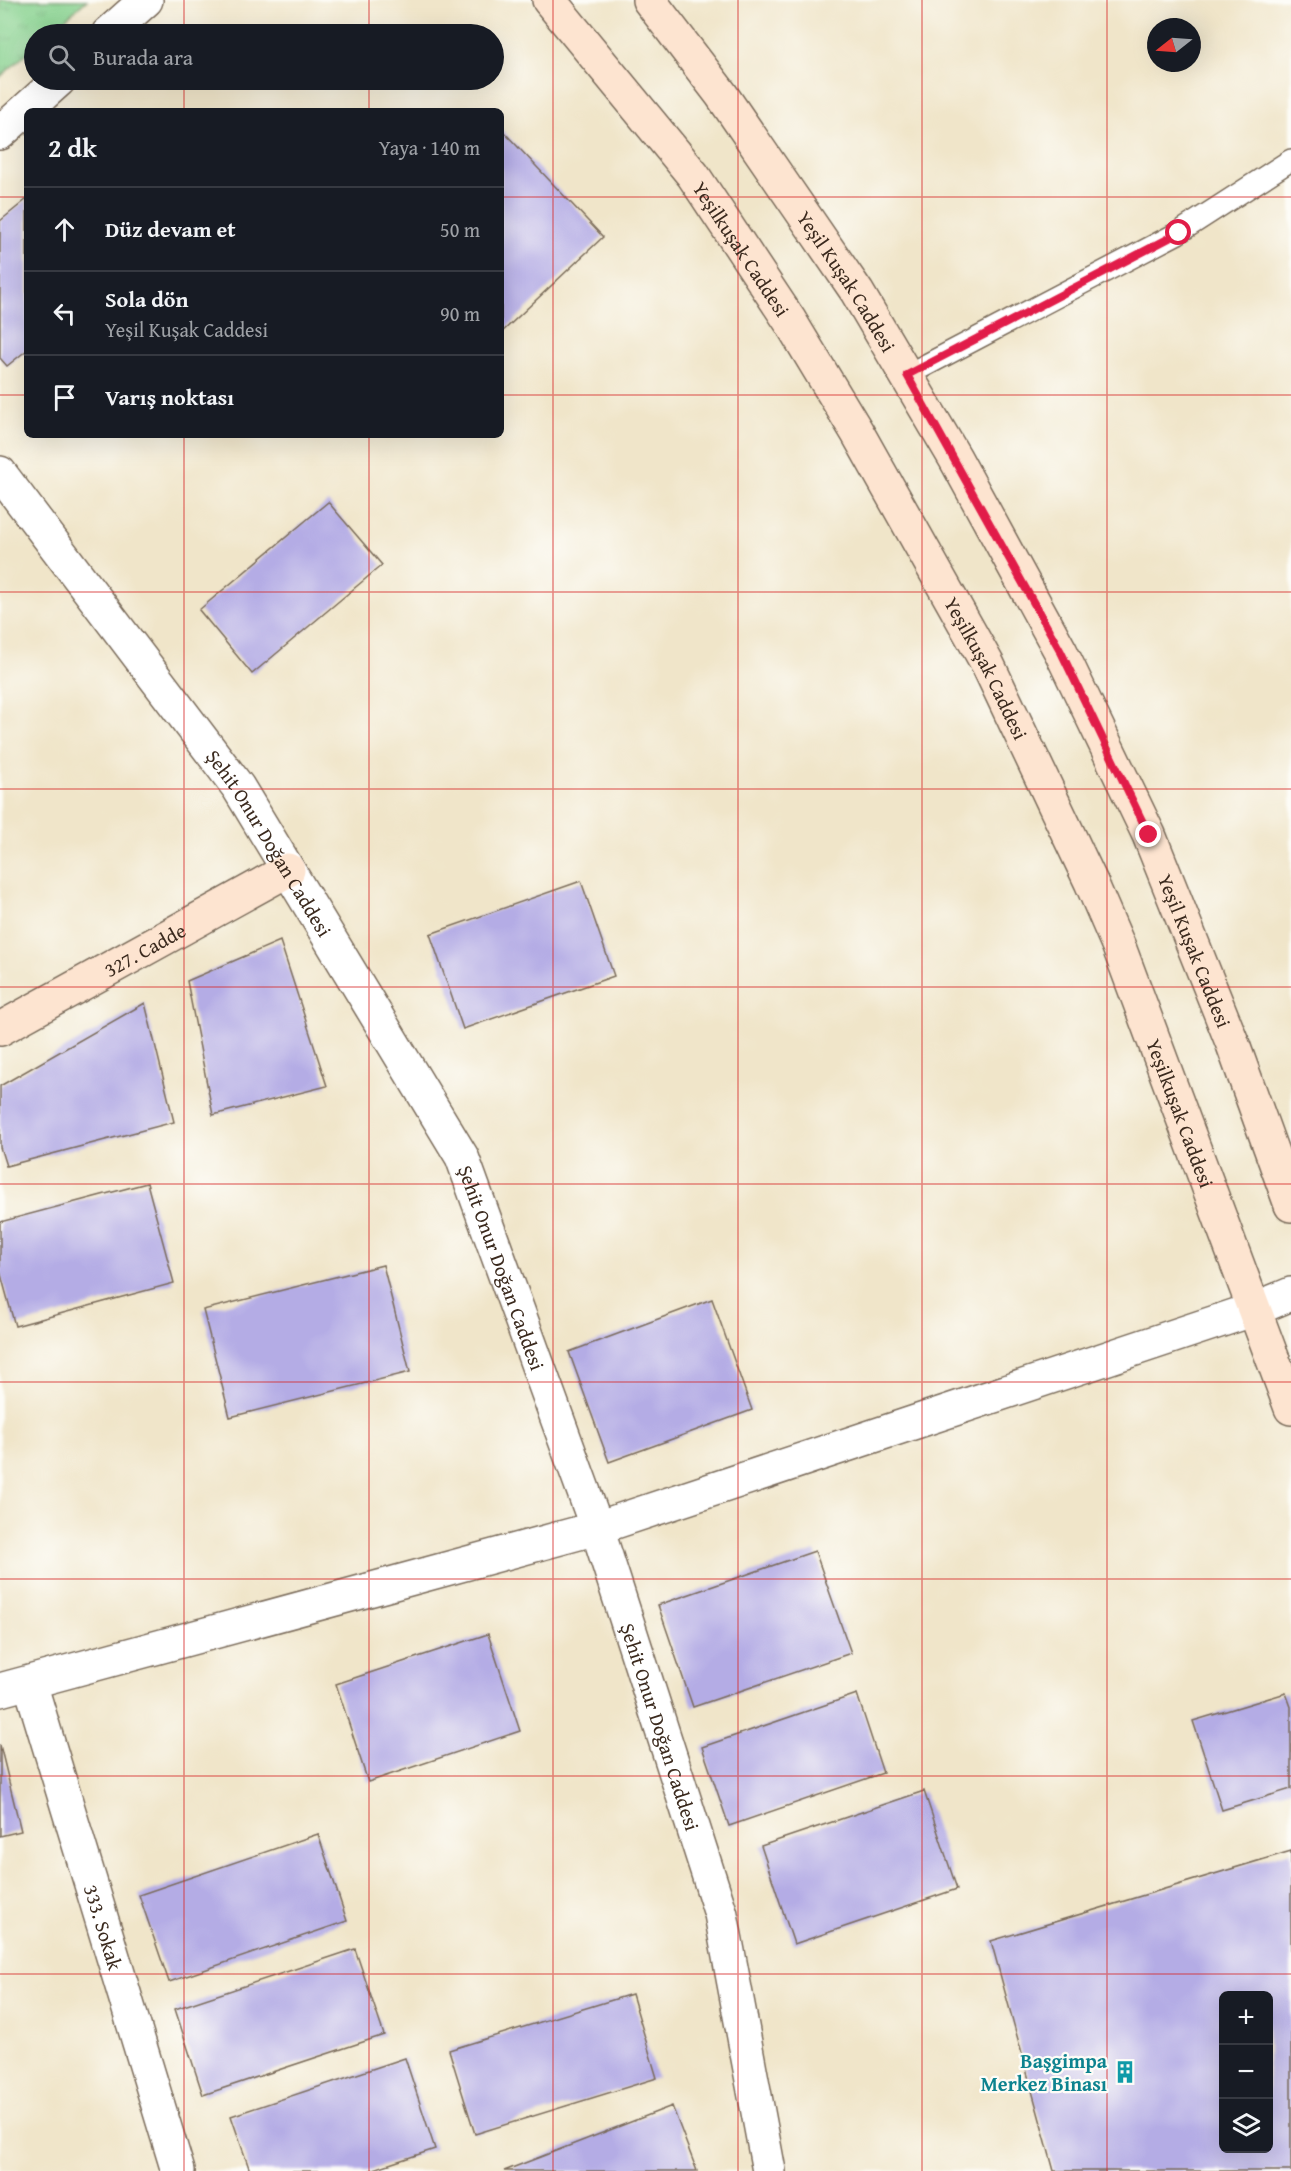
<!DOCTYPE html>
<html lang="tr">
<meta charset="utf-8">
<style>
:root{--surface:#171b24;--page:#242831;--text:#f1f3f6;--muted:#9ea1a6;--line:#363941}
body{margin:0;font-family:"Gentium Book Plus",serif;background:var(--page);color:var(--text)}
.controls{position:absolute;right:18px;bottom:18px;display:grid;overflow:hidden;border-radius:9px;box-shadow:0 6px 24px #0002}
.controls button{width:54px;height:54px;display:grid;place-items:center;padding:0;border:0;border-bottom:2px solid var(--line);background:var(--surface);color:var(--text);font:30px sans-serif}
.compass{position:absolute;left:1147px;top:18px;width:54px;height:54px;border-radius:50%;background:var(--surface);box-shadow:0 6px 24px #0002;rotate:253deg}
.stop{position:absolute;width:18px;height:18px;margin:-14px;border:4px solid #e11d48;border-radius:50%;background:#fff}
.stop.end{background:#e11d48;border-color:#fff;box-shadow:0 2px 6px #0008}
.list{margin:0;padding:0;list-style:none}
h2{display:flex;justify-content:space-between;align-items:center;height:78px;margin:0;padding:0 24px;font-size:26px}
h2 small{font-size:20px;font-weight:400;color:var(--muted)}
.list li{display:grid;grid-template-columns:39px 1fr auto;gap:18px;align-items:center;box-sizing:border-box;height:84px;padding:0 24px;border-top:2px solid var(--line)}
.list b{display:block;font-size:22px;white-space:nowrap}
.list p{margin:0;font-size:20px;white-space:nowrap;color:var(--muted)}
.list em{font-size:20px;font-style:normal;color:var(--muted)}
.icon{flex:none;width:33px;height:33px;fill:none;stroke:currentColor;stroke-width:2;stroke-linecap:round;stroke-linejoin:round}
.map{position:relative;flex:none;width:1291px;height:2171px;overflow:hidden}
.search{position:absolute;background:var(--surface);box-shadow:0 6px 24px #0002;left:24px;top:24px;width:480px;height:66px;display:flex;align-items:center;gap:15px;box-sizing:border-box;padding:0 21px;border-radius:33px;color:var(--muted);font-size:22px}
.panel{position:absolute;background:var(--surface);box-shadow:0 6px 24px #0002;left:24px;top:108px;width:480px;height:330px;border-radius:9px}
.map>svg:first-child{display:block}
.park{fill:url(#park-tufts);stroke:#617e56;stroke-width:1.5}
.building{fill:#b4ace5;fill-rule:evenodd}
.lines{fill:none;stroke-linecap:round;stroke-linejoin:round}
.lane-casing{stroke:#7a6b5a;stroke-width:24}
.street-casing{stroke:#7a6b5a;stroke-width:36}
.secondary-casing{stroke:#7a6b5a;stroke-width:36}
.lane{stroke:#fff;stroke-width:21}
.street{stroke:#fff;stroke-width:33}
.secondary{stroke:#fde4d0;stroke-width:33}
.route{stroke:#e11d48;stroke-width:8}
.grid{fill:none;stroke:#d62828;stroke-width:1.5;stroke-opacity:0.55}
.labels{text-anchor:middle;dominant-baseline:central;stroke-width:4.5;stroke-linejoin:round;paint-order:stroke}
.street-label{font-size:20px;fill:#3b2a1e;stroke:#fdfcf7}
.culture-label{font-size:20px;font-weight:bold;fill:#0d838f;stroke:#fdfcf7;text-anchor:end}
</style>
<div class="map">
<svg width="1291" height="2171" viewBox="0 0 1291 2171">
<defs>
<pattern id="park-tufts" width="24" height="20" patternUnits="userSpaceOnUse" patternTransform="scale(1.5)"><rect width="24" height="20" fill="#87d28f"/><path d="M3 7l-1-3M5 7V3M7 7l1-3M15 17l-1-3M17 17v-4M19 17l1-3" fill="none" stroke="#75b47b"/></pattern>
</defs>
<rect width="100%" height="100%" fill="#fdfcf7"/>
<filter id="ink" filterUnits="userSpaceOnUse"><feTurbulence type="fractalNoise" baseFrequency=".0167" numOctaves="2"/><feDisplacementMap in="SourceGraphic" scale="12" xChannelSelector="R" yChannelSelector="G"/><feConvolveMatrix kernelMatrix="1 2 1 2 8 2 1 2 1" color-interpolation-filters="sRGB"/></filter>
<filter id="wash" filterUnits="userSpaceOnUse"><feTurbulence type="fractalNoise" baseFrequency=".008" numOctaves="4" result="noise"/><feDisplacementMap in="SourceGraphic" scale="24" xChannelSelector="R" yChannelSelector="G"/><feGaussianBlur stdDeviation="1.35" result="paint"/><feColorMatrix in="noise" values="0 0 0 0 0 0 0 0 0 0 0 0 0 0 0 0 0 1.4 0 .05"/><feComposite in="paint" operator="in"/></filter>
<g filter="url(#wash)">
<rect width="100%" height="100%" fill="#f0e5c9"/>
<!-- park -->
<path class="park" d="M0,0H87L48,34H34V47L0,77Z"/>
<g id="blocks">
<!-- building -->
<path class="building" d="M501,129L603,237L501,333Z
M27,199V350L7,366L0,358V221Z
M328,502L382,565L252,674L199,610Z
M581,881L614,976L463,1029L430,934Z
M280,941L327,1086L213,1115L187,981Z
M145,1003L174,1122L6,1166L0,1147V1086Z
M147,1183L174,1283L15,1326L0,1271V1222Z
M383,1265L410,1372L230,1417L203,1310Z
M712,1299L752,1410L609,1462L569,1352Z
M815,1551L851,1653L693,1707L658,1605Z
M488,1634L520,1731L368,1782L336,1684Z
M1286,1693L1291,1707V1789L1222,1810L1193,1721Z
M857,1694L883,1773L729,1826L702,1747Z
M0,1745L21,1831L0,1836Z
M924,1791L957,1889L794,1944L761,1846Z
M318,1834L347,1921L169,1982L139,1895Z
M1291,1851V2171H1054L991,1941ZM1224,1996H1268V2148H1224Z
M355,1949L384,2035L203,2095L175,2009Z
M632,1994L657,2078L475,2134L449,2050Z
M405,2058L435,2149L368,2171H250L231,2116Z
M672,2106L697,2171H504Z"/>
</g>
</g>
<g filter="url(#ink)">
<use href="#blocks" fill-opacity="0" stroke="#7a6b5a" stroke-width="1.5"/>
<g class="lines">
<!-- lane casing -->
<g class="lane-casing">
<path id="lane" d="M907,375L1178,233L1291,160"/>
</g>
<!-- street casing -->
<g class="street-casing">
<g id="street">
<path d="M108,34L146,0"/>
<path d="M0,133L59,80"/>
<path id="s1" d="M0,473L238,787L462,1157L597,1528L721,1914L769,2171"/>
<path id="s2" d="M30,1683L178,2171"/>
<path d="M0,1690L597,1528L1255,1309L1291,1294"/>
</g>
</g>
<!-- secondary casing -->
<g class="secondary-casing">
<g id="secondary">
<path id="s3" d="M549,0L693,175L790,321L857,432L988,665L1091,882L1119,947L1291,1408"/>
<path id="s4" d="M649,0L721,94L857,292L955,458L1061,652L1149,835L1232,1042L1291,1205"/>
<path id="s5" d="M0,1029L288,870"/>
</g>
</g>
<!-- lane -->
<use href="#lane" class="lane"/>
<!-- street -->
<use href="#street" class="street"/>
<!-- secondary -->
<use href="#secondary" class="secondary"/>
</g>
</g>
<g class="lines" filter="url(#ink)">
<!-- route -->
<path class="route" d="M1149,835L1061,652L907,375L1179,233"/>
</g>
<!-- grid -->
<path class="grid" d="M184,0V34M369,0V34M553,0V2171M738,0V2171M922,0V2171M1107,0V2171M184,80V111M369,80V111M0,197H27M501,197H1291M0,395H27M501,395H1291M184,435V2171M369,435V2171M0,592H1291M0,789H1291M0,987H1291M0,1184H1291M0,1382H1291M0,1579H1291M0,1776H1291M0,1974H1291"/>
<!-- icons -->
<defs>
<g id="building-bare" transform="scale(1.8)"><path d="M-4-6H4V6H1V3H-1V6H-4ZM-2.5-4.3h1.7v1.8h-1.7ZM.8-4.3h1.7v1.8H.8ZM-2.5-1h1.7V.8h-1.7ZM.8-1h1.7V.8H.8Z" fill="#0f9aa8" stroke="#fdfcf7" stroke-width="2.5" paint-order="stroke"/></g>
</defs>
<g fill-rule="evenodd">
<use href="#building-bare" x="1125" y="2072"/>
</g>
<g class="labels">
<!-- street labels -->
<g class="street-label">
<text stroke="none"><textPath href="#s3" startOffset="315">Yeşilkuşak Caddesi</textPath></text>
<text stroke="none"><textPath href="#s4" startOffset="344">Yeşil Kuşak Caddesi</textPath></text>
<text stroke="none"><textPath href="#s3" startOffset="801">Yeşilkuşak Caddesi</textPath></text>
<text stroke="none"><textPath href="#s1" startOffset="458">Şehit Onur Doğan Caddesi</textPath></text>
<text stroke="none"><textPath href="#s5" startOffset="165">327. Cadde</textPath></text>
<text stroke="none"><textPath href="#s4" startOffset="1100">Yeşil Kuşak Caddesi</textPath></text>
<text stroke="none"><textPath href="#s3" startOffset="1287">Yeşilkuşak Caddesi</textPath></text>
<text stroke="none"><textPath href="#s1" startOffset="944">Şehit Onur Doğan Caddesi</textPath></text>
<text stroke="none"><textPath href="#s1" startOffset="1430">Şehit Onur Doğan Caddesi</textPath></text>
<text stroke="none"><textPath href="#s2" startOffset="255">333. Sokak</textPath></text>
</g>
<!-- culture labels -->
<g class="culture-label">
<text x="1107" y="2060">Başgimpa<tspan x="1107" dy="23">Merkez Binası</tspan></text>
</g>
</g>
</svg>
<div class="controls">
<button>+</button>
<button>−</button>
<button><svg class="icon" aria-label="layers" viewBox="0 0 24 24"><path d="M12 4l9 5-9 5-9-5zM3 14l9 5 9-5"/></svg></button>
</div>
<svg class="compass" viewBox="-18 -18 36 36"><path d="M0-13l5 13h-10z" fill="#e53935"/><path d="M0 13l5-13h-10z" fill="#9ea1a6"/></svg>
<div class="stop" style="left:1179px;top:233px"></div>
<div class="stop end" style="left:1149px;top:835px"></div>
<div class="search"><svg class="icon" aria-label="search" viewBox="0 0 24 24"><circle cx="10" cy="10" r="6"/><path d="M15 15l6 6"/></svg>Burada ara</div>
<section class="panel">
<h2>2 dk<small>Yaya · 140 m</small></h2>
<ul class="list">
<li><svg class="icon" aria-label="ahead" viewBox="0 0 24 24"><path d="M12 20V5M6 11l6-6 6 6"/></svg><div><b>Düz devam et</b></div><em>50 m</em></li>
<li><svg class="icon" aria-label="left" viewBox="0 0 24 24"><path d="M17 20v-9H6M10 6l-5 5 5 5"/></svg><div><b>Sola dön</b><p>Yeşil Kuşak Caddesi</p></div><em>90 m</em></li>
<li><svg class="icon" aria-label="arrive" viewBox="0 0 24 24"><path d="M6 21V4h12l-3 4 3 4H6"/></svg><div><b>Varış noktası</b></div></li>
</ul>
</section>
</div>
